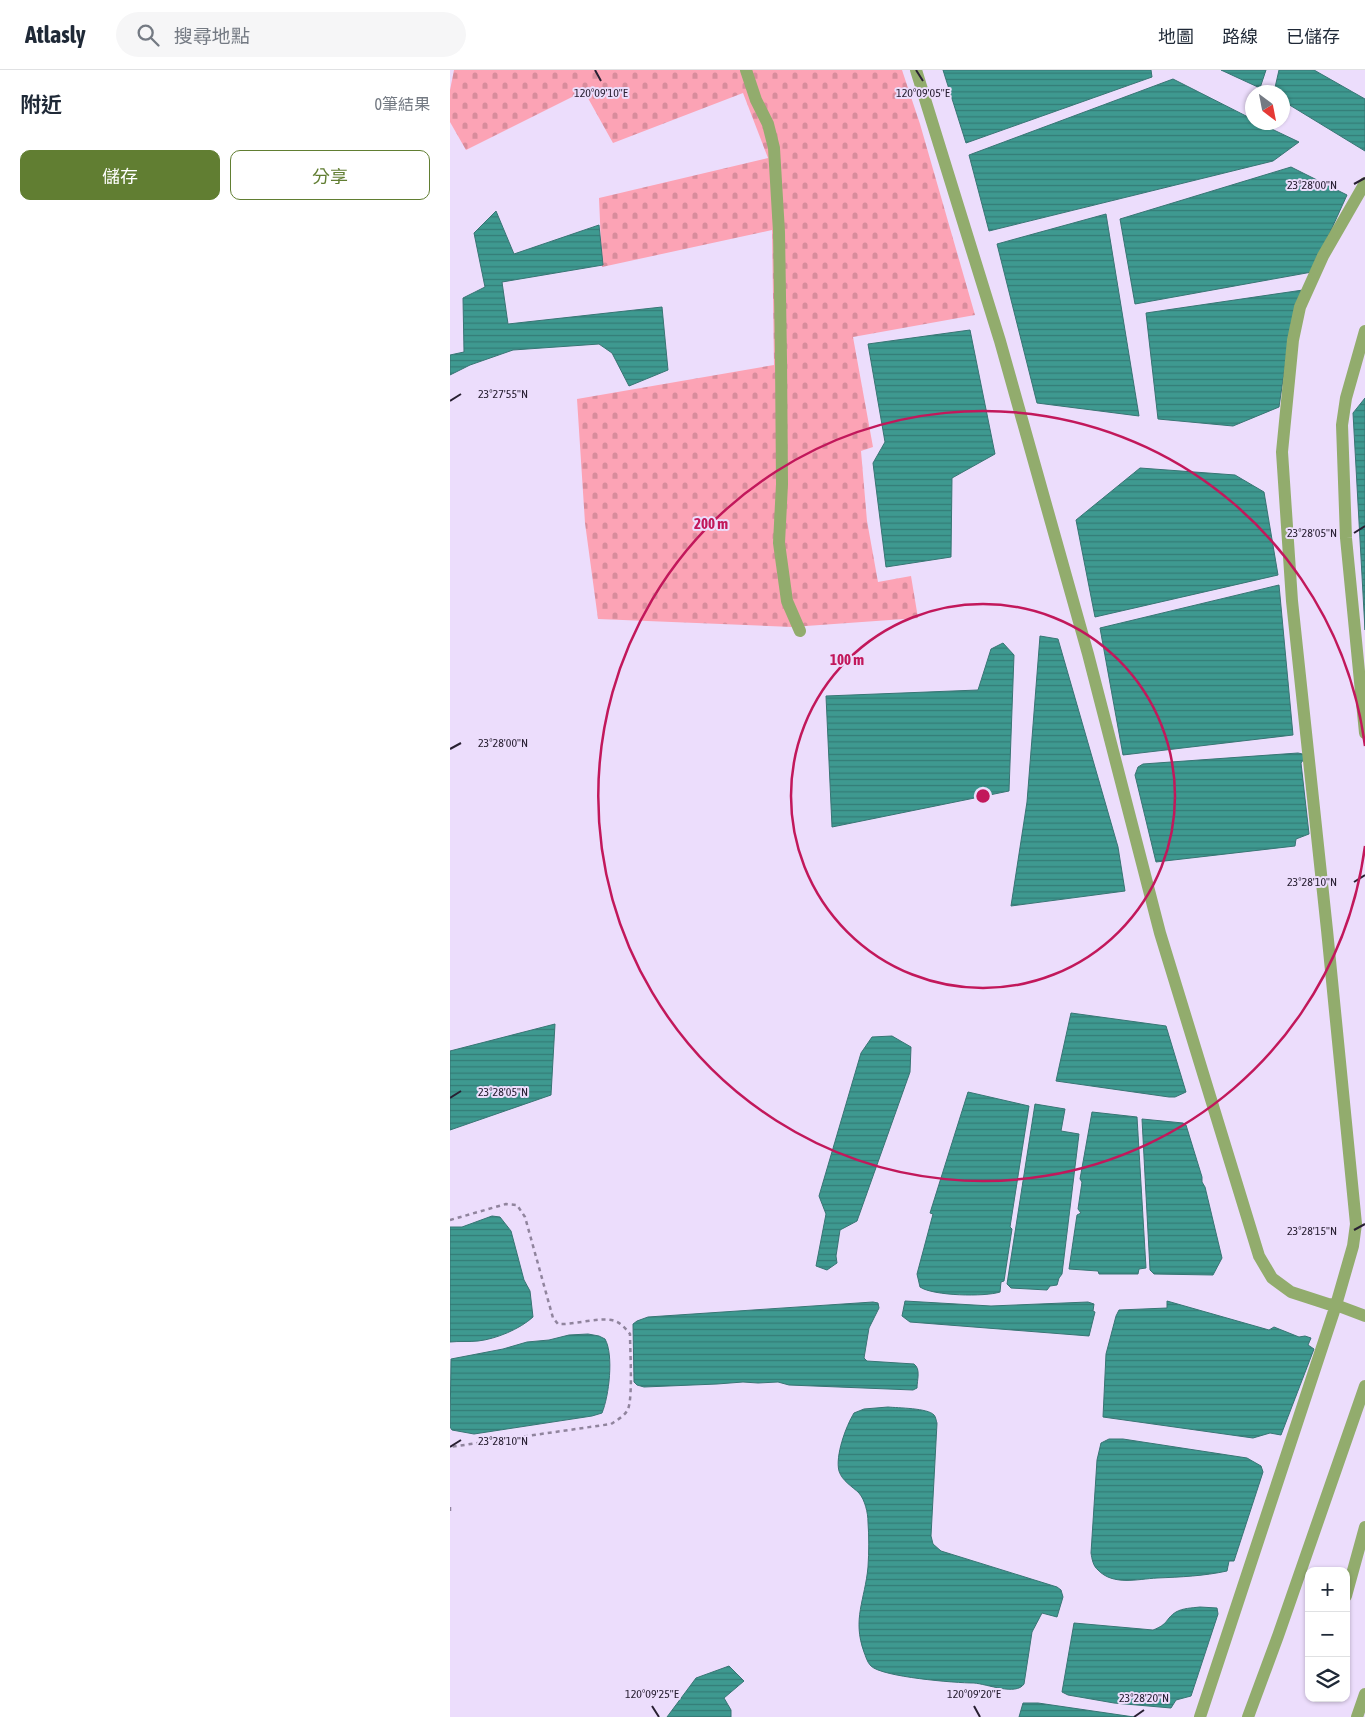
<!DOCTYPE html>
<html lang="zh-TW">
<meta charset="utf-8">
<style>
:root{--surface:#fff;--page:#f6f6f7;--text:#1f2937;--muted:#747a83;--line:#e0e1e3;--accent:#617e32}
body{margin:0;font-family:"Asap Condensed","Noto Sans TC",sans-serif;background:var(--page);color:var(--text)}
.controls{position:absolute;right:15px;bottom:15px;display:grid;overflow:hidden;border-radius:10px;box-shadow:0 1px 4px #0004}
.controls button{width:45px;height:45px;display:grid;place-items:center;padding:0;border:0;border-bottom:1px solid var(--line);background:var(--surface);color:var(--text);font:25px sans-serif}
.compass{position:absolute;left:795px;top:15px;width:45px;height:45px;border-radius:50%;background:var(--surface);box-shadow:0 1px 4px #0004;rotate:148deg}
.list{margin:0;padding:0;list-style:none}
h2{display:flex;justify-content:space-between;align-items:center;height:65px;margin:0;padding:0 20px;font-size:21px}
h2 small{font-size:16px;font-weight:400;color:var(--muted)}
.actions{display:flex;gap:10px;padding:15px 20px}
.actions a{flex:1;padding:11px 0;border:1px solid var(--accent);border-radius:10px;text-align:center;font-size:18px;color:var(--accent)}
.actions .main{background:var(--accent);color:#fff}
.icon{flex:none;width:28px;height:28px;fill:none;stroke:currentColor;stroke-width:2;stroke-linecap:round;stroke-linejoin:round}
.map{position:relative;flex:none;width:915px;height:1647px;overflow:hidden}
header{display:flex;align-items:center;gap:30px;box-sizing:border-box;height:70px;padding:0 25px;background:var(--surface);border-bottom:1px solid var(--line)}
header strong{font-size:24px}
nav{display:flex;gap:28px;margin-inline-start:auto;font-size:18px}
.search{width:350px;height:45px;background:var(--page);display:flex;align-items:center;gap:12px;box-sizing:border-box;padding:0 18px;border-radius:28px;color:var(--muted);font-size:19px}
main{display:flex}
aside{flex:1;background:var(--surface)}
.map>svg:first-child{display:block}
.cemetery{fill:url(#cemetery-stones)}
.water{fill:url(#water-rules);stroke:#387574}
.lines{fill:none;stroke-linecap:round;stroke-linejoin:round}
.path{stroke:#90849d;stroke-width:2.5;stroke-dasharray:4 4;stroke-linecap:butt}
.minor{stroke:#92ac6d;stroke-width:12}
.ticks{fill:none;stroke:#292033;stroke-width:2}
.ring{fill:none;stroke:#c2185b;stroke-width:2.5}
.ticks-label{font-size:12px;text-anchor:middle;fill:#292033;stroke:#ecddfc;stroke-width:4;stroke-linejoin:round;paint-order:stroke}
.centre{fill:#c2185b;stroke:#ecddfc;stroke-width:2.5}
.ring-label{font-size:15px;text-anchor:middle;font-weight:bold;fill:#c2185b;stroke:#ecddfc;stroke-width:4;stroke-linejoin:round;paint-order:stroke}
</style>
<header>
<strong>Atlasly</strong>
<div class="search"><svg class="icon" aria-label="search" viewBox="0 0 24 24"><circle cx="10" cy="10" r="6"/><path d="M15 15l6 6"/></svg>搜尋地點</div>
<nav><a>地圖</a><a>路線</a><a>已儲存</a></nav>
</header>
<main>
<aside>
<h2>附近<small>0筆結果</small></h2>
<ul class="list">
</ul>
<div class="actions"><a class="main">儲存</a><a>分享</a></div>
</aside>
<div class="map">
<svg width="915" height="1647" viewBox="0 0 915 1647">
<defs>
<pattern id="cemetery-stones" width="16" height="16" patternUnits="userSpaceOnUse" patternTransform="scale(1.25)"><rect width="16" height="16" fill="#fca3b5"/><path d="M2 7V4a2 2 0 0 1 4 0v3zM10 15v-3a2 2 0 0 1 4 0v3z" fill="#d88c9c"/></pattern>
<pattern id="water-rules" width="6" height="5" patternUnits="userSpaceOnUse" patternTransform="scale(1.25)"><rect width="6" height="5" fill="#3e9990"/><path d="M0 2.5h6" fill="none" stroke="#347c76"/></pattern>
</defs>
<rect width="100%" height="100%" fill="#ecddfc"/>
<!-- cemetery -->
<path class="cemetery" d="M4,0H452L470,54L525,245L403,267L423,377L411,381L417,451L428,512L461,506L468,548L342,557L148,549L135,453L127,329L324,295L322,160L152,197L149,128L318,88L293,23L163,73L134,21L16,80L0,52V20Z"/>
<!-- water -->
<path class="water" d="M493,0H701L702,7L516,73Z
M771,0H816L810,18Z
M829,0H864L915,29V81L833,31L832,22H824Z
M723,9L802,49V52L809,53L849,72L823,91L539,161L519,85Z
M841,97L897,125L862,202L685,234L670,149Z
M46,141L64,184L149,155L153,195L52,212L58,254L212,237L218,300L179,316L162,283L149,274L63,280L20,295L0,305V285L14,282L13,228L35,217L24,163Z
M656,144L689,346L587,333L547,174Z
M853,220L840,262L829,337L783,356L708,349L696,243Z
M520,260L545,384L502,408L501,487L436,497L423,393L435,372L418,274Z
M915,328V560L903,343Z
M690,398L785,405L814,422L828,505L645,547L626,450Z
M829,515L843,665L673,685L650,558Z
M590,566L608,569L668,777L675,821L561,836L577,732Z
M553,573L564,585L559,721L382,757L376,626L528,620L541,579Z
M848,683L857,685L851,693L859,764L846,769L845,776L706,792L685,705L688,697L693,694Z
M621,943L716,956L736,1022L725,1027H719L606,1011Z
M105,954L101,1025L0,1060V981Z
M442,966L461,977L460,1002L407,1151L390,1160L386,1186L387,1193L377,1200L366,1196L376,1144L369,1126L411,983L422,967Z
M518,1022L579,1036L560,1157L562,1159L554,1211L551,1212L550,1222C535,1227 483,1226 470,1217L467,1204L483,1144L480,1143Z
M585,1034L615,1039L611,1061L629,1064L612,1204L609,1208L607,1215L600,1216L597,1220L561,1218L557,1214Z
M642,1042L687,1047L696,1198L689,1199L688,1204H649L648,1201L619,1199L627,1145L631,1143L628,1139L632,1112L630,1109Z
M692,1049L733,1053L736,1055L752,1107V1112L755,1117L772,1188L763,1205L704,1204L700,1200Z
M42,1146L50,1147L61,1161L74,1210L80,1221L83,1247C70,1259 46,1269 28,1271C19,1272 9,1271 0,1272V1157H12Z
M455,1231L541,1236L638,1232L644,1234L643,1241L645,1242L639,1266L460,1252L452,1246Z
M717,1231L819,1260L824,1257L849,1267L855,1266L861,1268L858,1275L864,1279L831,1365L820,1363L803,1368L653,1347L656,1284L666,1246L669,1240L717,1238Z
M423,1232L428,1233L429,1238L419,1258L414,1288L417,1291L464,1294C471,1299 467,1310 467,1318L463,1320L339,1315L328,1312L308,1313L293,1312L267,1314L194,1317L187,1315L184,1312L183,1254L187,1251L198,1247Z
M138,1264L149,1266L155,1269C164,1285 159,1326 152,1343L142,1346L24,1364L2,1360L0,1357L1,1289L53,1279L77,1272L99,1270L119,1265Z
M438,1337C448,1338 478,1338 484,1345C486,1347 486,1351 487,1353L481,1466L483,1474L491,1481L607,1517L611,1520L613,1527L607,1547L592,1543L582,1562L574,1614C566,1626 537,1614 524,1613C505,1613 432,1607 421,1596C417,1592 416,1587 414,1582C402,1549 415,1530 418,1497C419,1482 419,1466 418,1452C418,1443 415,1430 409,1423C403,1417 392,1411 389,1401C385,1386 396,1356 404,1343L414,1339Z
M659,1369H673L797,1388L811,1396L813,1402L784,1491H779L777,1501C754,1506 731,1507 707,1508C688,1509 663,1516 648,1500C643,1496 642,1489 641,1483L647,1390L651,1373Z
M750,1537L767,1538L768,1544L741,1626L726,1630L721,1638L664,1633L618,1625L612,1622L624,1553L703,1560C719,1554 715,1549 726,1542C733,1538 742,1538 750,1537Z
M279,1596L294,1611L274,1628L281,1640V1647H217L246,1608Z
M573,1633H588L684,1647H569Z"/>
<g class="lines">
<!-- path -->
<path class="path" d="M0,1150L56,1134L67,1135L75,1147L103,1248L108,1254C124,1255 152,1246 165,1251C171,1253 176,1259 180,1264C180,1280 183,1327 178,1339C175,1346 167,1350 161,1354L0,1377
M0,1437V1443"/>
<!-- minor -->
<path class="minor" d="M296,0L306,30L318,54L324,78L329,162L331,289L332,414L329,473L337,531L350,561
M466,0L550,271L638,584L710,863L809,1186L822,1208L841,1222L878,1234L886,1235L915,1246
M915,261L896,328L892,355L896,468L915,663
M896,1526L915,1457
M750,1647L886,1235L903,1176L906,1154L877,860L842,531L832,382L843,270L850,237L873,186L915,113
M798,1647L828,1566L915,1316
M907,1647L915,1624"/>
</g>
<!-- ticks -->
<path class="ticks" d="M145,0L151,11M466,0L473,11M904,114L915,108M0,331L11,324M904,463L915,456M0,679L11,673M904,812L915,805M0,1028L11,1021M904,1160L915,1154M0,1377L11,1370M202,1636L209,1647M524,1636L530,1647M684,1647L694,1640"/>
<!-- distance rings -->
<g class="ring">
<circle cx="533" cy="726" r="192"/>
<path d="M915 776A385 385 0 1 1 915 676"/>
</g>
<g class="ticks-label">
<text x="151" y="27">120°09'10"E</text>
<text x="473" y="27">120°09'05"E</text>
<text x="862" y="119">23°28'00"N</text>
<text x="53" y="328">23°27'55"N</text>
<text x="862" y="467">23°28'05"N</text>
<text x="53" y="677">23°28'00"N</text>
<text x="862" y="816">23°28'10"N</text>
<text x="53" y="1026">23°28'05"N</text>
<text x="862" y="1165">23°28'15"N</text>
<text x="53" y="1375">23°28'10"N</text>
<text x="202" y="1628">120°09'25"E</text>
<text x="524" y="1628">120°09'20"E</text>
<text x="694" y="1632">23°28'20"N</text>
</g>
<circle cx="533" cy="726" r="8" class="centre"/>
<g class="ring-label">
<text x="261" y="459">200 m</text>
<text x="397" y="595">100 m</text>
</g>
</svg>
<div class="controls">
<button>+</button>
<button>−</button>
<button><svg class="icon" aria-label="layers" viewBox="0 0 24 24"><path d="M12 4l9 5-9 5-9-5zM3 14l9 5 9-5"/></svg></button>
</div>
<svg class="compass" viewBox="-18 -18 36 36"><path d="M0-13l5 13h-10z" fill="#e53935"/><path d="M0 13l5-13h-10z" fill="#747a83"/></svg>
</div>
</main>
